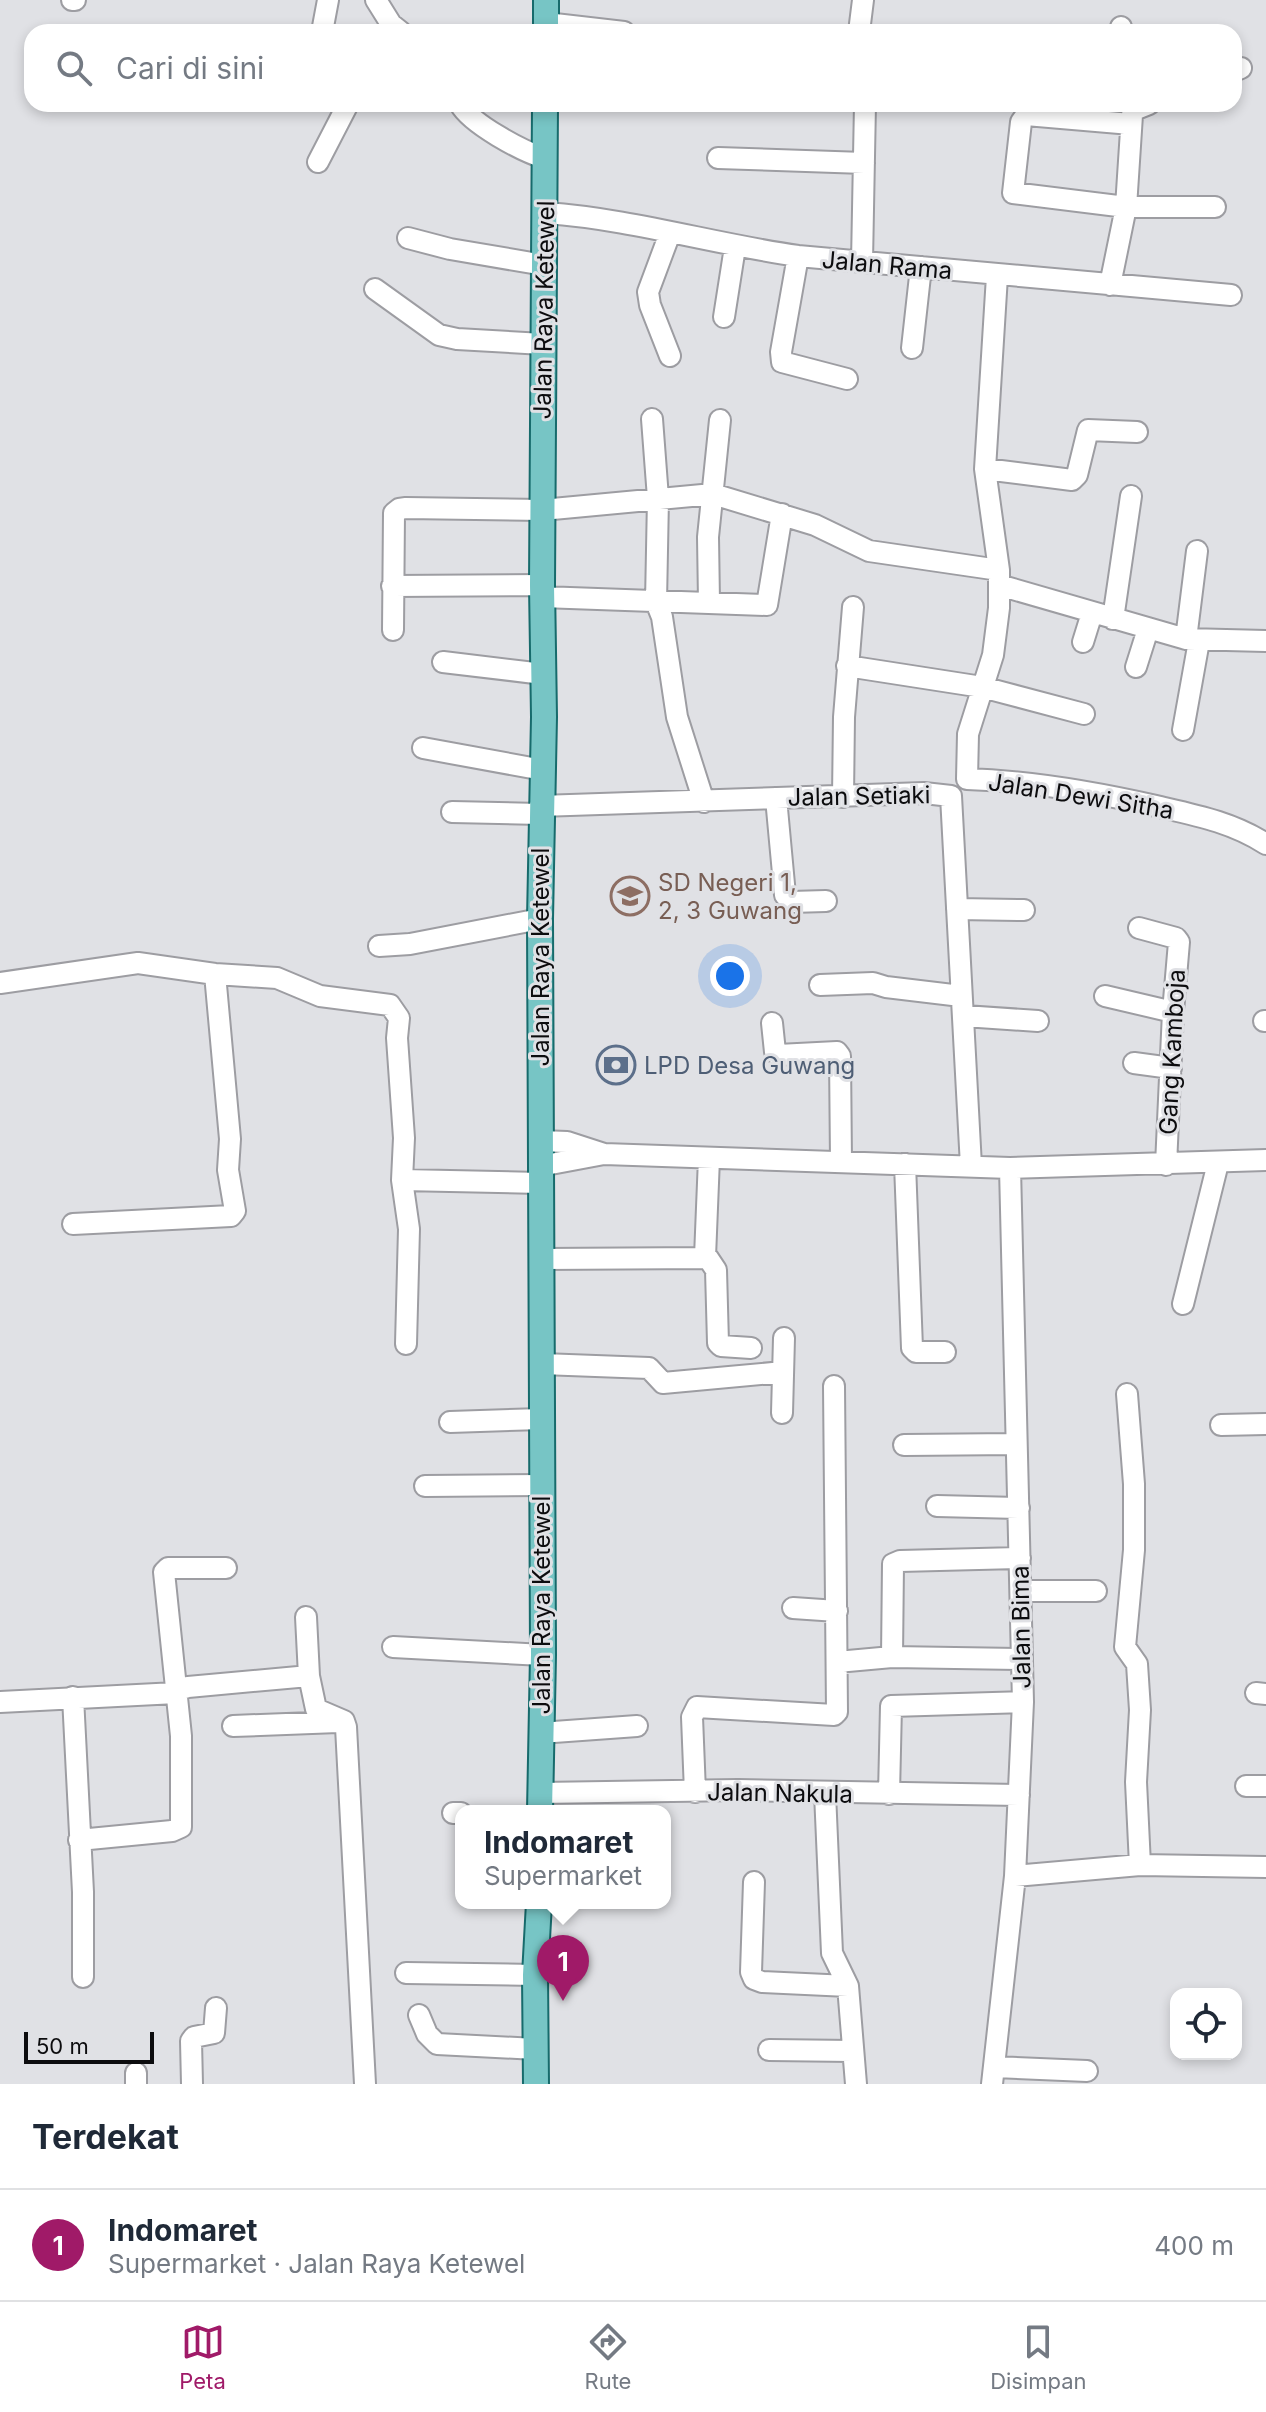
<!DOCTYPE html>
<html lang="id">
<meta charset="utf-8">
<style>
:root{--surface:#fff;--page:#f2f2f3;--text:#1f2937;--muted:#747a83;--line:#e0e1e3;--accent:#a01a68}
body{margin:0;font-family:Inter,sans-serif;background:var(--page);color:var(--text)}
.controls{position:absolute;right:24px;bottom:24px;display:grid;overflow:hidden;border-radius:16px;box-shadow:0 4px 12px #0003}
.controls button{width:72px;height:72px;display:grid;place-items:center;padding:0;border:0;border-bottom:2px solid var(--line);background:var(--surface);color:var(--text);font:40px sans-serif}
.scale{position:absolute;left:24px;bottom:20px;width:130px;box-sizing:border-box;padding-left:8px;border:4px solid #0c0c0e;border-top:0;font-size:22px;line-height:28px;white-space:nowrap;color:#0c0c0e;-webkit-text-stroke:6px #e0e1e5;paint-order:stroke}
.you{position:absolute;left:730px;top:976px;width:28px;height:28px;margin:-20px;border:6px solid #fff;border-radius:50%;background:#1a73e8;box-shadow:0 0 0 12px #1a73e833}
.badge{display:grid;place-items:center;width:52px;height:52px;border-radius:50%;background:var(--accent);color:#fff;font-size:26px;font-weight:700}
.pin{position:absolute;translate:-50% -66px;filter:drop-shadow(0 2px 4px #0008)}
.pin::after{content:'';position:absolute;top:42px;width:28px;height:24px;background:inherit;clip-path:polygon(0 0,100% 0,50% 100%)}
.popup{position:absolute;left:455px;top:1805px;width:216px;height:104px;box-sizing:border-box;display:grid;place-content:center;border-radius:16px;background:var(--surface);filter:drop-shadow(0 2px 6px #0005);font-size:26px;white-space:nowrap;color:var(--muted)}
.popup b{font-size:30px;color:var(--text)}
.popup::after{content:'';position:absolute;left:50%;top:100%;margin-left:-16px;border:16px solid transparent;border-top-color:var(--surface)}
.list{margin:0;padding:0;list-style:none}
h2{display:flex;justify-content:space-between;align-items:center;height:104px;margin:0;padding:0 32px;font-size:34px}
h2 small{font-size:26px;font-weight:400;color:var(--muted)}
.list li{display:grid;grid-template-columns:52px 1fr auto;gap:24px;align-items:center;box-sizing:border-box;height:112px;padding:0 32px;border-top:2px solid var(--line)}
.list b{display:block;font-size:30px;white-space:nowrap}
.list p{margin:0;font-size:26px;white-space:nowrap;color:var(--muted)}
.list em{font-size:26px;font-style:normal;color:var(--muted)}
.icon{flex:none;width:44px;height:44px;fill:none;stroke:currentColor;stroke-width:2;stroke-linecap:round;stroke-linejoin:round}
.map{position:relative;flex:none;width:1266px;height:2084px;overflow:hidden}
.search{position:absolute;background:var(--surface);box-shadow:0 4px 12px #0003;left:24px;right:24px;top:24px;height:88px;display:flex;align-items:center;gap:20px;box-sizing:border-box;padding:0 28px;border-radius:24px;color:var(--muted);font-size:30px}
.sheet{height:216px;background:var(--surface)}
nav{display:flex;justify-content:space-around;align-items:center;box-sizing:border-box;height:112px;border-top:2px solid var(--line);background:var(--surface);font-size:22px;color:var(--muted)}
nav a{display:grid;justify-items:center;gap:4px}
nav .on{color:var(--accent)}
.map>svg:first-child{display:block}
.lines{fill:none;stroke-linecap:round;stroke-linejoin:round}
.minor-casing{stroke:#9d9da2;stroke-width:24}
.major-casing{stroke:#176b6c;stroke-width:28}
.minor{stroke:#fff;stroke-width:20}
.major{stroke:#77c5c5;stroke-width:24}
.labels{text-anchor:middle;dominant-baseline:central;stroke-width:6;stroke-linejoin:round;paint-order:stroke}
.street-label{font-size:24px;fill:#0c0c0e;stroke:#e0e1e5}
.education-label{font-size:24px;fill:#785e54;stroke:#e0e1e5;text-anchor:start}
.service-label{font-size:24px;fill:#4e5e75;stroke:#e0e1e5;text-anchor:start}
</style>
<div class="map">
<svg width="1266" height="2084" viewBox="0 0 1266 2084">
<rect width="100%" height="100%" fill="#e0e1e5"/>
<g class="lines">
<!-- minor casing -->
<g class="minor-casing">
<path id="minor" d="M72,0H75
M376,0L391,24L401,32
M546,23L624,32
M1121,27V32
M322,32L328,0
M859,32L863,0
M1234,71L1241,68
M460,104C471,124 522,151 544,158
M1131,124L1026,115L1021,122L1013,193L1126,207H1215
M718,158L864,163
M318,162L348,104
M546,213C631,219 714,244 798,256L1231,295
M408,238L450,249L544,265
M798,256L781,352L782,362L847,379
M862,262L865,104
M1110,285L1126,207L1132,115L1134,110L1149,104
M375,289L439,335L457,339L543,344
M724,317L735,247
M912,348L921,267
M670,356L650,305L648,292L670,233
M652,419L658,498L656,602L662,617L677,717L704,802
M985,469L1072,480L1077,475L1088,430L1137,432
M999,585L1186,639L1266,641
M392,586L542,585
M542,597L767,605L782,514
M709,602L708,537L720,420
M1113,619L1131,496
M393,630L394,513L399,509L406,508L542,510L713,494L815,525L869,551L999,570
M1186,639L1197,551
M1083,642L1092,613
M443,662L543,674
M847,666L982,687L1084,714
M1136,667L1148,629
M1183,730L1199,641
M423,748L543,770
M967,779L968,734L993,655L999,608V570L985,469L997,276
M967,779C1031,781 1094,792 1156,806C1195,815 1232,822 1266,844
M951,796L971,1166
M843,797L844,717L853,607
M776,798L785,895L791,902L826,901
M540,806L924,793L951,796
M452,812L540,814
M957,909L1024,910
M1139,928L1176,938L1179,942L1173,1012L1166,1165
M379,946L410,944L540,919
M0,983L138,963L215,974L277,978L320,996L390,1005L399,1018L397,1038L404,1138L402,1180L409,1229L406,1344
M820,985L873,983L886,987L961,996
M1105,996L1173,1012
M964,1016L1038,1021
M1264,1021H1266
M772,1023L775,1052L778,1055L837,1052L840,1056L841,1162
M1134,1063L1171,1068
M540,1141L567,1142L604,1154
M905,1164L912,1348L916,1352H945
M540,1166L604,1154L1010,1168L1266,1160
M402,1180L540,1183
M73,1224L231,1216L235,1211L228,1170L230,1139L215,974
M705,1257L709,1158
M542,1259L708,1258L716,1270L718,1343L721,1346L751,1348
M1183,1304L1218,1163
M542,1364L649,1368L663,1383L783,1372
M1127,1394L1134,1484V1550L1125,1647L1137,1664L1140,1710L1136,1782L1140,1865
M782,1413L784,1338
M450,1422L542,1419
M1221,1425L1266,1424
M904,1445L1016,1444
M425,1486L542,1485
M937,1506L1019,1508
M1021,1591H1096
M793,1608L837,1611
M306,1617L309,1676L316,1709L344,1721L346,1727L365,2084
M393,1647L543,1655
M892,1657L893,1564L900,1561L1020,1558
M837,1662L892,1657L1021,1659
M177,1690L188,1687L309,1676
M1256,1693L1266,1694
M73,1697L83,1892V1977
M0,1702L176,1693
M233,1726L338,1722
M540,1733L637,1726
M1246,1786H1266
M695,1792L692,1717L697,1707L834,1715L837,1712L834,1386
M540,1793L738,1790L1019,1795
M825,1793L832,1953L848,1986L856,2084
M889,1794L891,1706L1023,1702
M453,1813H461
M79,1840L172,1831L181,1827V1736L164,1572L168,1568H226
M1015,1876L1140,1865L1266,1867
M754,1882L751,1972L754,1979L762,1982L848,1986
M406,1973L535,1975
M419,2015L427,2034L437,2044L536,2049
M769,2050L853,2051
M995,2067L1087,2071
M136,2073V2084
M192,2084L191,2041L194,2037L214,2033L216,2008
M992,2084L1015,1876L1023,1702L1010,1168"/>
</g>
<!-- major casing -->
<g class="major-casing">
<path id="major" d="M546,32V0
M540,1811L543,1655L540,919L544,717L542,585L545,104
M536,2084L535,1975L539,1903"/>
</g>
<!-- minor -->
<use href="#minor" class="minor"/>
<!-- major -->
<use href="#major" class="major"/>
</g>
<!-- icons -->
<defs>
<g id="school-ring" transform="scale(2)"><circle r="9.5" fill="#e0e1e5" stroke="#8d6e63" stroke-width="1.5"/><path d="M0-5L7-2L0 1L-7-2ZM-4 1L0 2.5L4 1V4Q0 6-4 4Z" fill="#8d6e63"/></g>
<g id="bank-ring" transform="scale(2)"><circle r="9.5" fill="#e0e1e5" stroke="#5c6f8a" stroke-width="1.5"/><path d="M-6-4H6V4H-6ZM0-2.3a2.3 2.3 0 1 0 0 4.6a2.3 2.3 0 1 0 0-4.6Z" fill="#5c6f8a"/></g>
</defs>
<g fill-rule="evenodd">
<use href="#school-ring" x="630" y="896"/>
<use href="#bank-ring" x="616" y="1065"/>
</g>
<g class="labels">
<!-- street labels -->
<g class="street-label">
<text transform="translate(887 265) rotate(5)">Jalan Rama</text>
<text transform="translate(544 310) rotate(-89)">Jalan Raya Ketewel</text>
<text transform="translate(859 796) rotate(-1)">Jalan Setiaki</text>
<text transform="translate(1081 796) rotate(9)">Jalan Dewi Sitha</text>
<text transform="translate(540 957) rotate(-90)">Jalan Raya Ketewel</text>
<text transform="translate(1172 1052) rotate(-87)">Gang Kamboja</text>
<text transform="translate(541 1605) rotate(-90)">Jalan Raya Ketewel</text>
<text transform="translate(1021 1627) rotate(-91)">Jalan Bima</text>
<text transform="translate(780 1793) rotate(1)">Jalan Nakula</text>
</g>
<!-- education labels -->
<g class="education-label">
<text x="658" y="882">SD Negeri 1,<tspan x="658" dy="28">2, 3 Guwang</tspan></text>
</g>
<!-- service labels -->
<g class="service-label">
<text x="644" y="1065">LPD Desa Guwang</text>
</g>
</g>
</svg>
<div class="controls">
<button><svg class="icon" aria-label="locate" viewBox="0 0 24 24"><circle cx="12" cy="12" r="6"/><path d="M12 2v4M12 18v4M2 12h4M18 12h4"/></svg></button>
</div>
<div class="scale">50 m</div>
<div class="you"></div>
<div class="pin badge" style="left:563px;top:2001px">1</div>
<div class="popup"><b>Indomaret</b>Supermarket</div>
<div class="search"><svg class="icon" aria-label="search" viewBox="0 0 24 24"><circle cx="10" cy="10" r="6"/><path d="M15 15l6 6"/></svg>Cari di sini</div>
</div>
<section class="sheet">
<h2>Terdekat<small></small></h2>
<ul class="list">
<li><span class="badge">1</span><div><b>Indomaret</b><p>Supermarket · Jalan Raya Ketewel</p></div><em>400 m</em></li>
</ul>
</section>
<nav>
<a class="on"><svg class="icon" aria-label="map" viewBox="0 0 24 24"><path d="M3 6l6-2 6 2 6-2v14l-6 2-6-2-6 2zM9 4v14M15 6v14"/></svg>Peta</a>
<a><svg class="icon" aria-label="directions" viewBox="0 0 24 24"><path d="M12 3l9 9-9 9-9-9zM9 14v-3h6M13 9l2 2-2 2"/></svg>Rute</a>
<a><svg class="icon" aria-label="saved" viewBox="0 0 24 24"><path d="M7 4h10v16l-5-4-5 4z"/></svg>Disimpan</a>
</nav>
